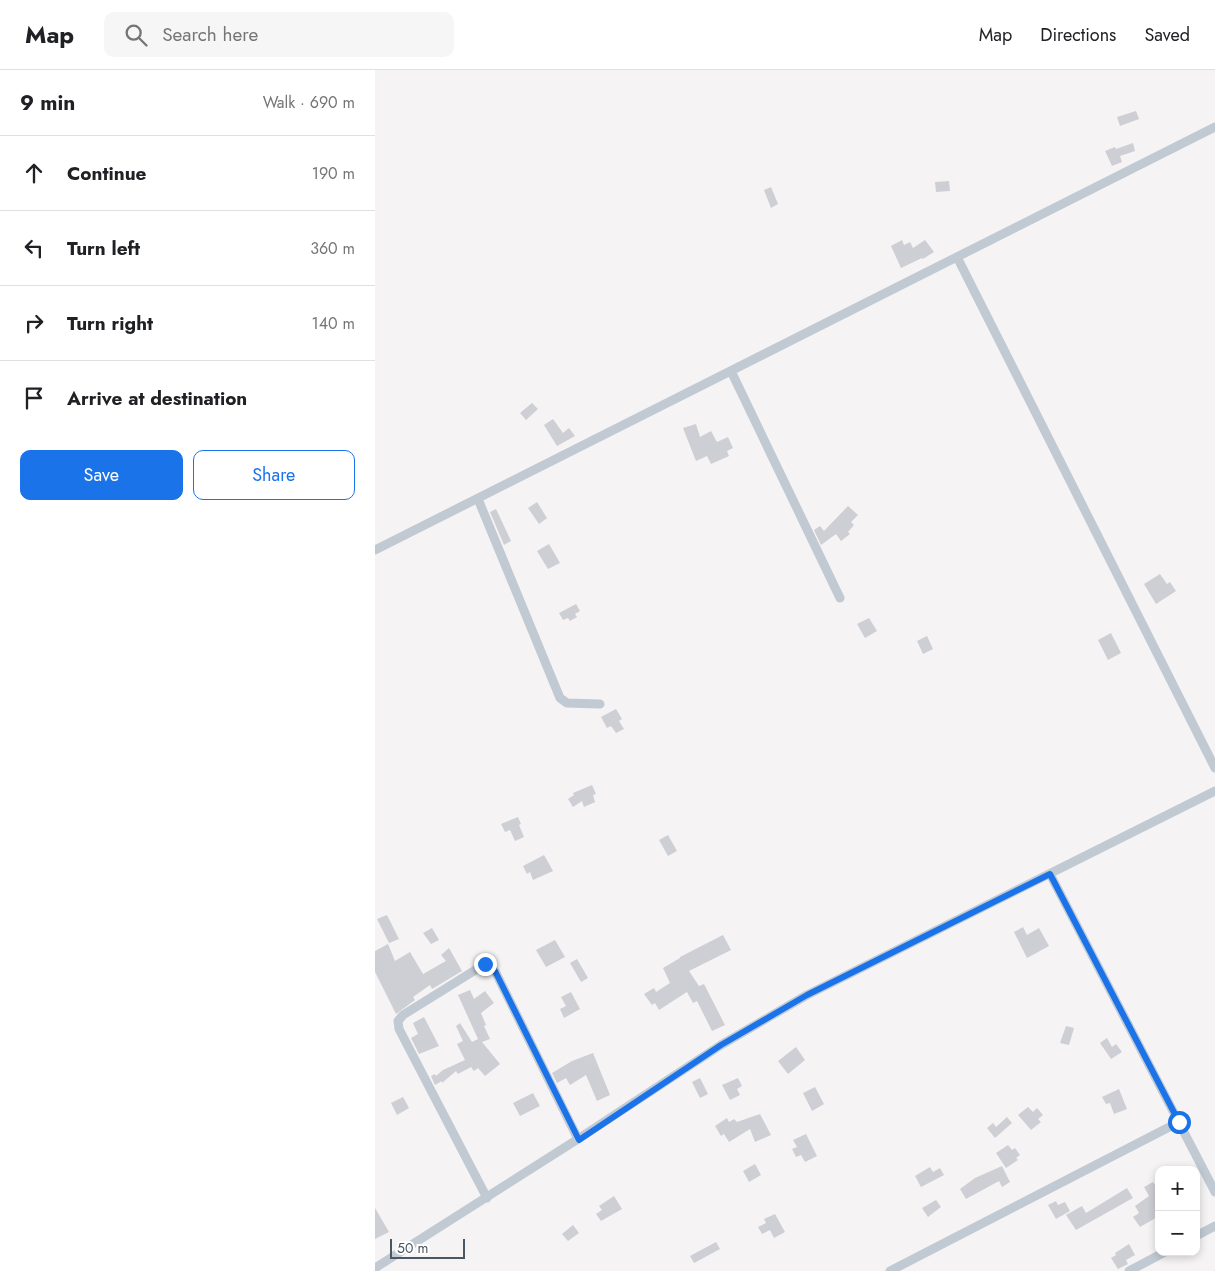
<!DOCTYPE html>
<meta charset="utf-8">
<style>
:root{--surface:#fff;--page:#f6f6f6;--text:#202124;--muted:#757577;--line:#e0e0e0;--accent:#1a73e8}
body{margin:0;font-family:Jost,sans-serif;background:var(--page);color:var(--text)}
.controls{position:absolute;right:15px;bottom:15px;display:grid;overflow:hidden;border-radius:10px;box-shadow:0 2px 8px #0003}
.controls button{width:45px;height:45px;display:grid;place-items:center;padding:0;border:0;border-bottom:1px solid var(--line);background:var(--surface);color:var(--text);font:25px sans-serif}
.scale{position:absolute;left:15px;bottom:12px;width:75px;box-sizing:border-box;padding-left:5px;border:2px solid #4a5661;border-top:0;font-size:14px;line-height:18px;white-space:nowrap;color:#4a5661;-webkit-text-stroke:4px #fff;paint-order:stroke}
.stop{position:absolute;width:15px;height:15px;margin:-11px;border:4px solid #1a73e8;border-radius:50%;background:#fff}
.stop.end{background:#1a73e8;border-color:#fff;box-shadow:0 1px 5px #0008}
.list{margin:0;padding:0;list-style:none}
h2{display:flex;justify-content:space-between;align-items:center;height:65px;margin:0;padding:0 20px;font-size:21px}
h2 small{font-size:16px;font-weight:400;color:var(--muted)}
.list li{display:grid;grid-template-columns:32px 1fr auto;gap:15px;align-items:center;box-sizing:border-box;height:75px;padding:0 20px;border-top:1px solid var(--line)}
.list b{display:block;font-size:19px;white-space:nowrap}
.list em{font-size:16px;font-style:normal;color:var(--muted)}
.actions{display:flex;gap:10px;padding:15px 20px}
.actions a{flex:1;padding:11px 0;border:1px solid var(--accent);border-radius:10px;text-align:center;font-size:18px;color:var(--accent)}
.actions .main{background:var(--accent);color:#fff}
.icon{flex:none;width:28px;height:28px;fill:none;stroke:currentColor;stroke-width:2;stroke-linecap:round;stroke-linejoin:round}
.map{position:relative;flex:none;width:840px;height:1201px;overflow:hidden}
header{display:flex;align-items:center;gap:30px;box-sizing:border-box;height:70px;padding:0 25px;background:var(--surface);border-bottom:1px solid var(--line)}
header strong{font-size:24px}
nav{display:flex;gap:28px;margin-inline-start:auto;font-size:18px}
.search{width:350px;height:45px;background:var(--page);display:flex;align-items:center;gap:12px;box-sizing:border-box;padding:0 18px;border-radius:10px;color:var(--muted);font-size:19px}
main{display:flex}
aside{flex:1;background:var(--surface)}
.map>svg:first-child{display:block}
.building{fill:#cdcfd5}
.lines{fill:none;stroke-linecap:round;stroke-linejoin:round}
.street{stroke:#c1cad2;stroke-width:9}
.route{stroke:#1a73e8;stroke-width:6}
</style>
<header>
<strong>Map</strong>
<div class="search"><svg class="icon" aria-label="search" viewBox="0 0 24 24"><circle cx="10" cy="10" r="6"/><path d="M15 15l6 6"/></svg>Search here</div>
<nav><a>Map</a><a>Directions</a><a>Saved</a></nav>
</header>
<main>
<aside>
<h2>9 min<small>Walk · 690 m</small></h2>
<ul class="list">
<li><svg class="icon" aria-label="ahead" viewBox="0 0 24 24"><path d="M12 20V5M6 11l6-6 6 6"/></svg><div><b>Continue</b></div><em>190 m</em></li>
<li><svg class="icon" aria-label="left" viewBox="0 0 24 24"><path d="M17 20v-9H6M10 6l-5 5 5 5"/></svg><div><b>Turn left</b></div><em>360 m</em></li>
<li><svg class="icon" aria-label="right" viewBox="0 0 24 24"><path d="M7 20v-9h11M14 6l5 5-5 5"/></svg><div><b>Turn right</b></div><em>140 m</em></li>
<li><svg class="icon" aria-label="arrive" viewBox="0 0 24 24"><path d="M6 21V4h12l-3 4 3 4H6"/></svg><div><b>Arrive at destination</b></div></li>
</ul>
<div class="actions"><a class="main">Save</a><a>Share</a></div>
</aside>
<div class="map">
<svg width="840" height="1201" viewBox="0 0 840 1201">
<rect width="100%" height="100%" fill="#f5f3f3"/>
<!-- building -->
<path class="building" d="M761,41L764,49L745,56L742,47Z
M758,73L760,81L745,86L747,92L737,96L730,81L740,77L741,79Z
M574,111L575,121L561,122L560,112Z
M396,117L403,134L396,138L389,120Z
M527,170L529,175L535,172L538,178L550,170L559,182L548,189L547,188L526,198L516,176Z
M157,333L163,339L151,350L145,343Z
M178,349L188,363L194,358L200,366L182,376L169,355Z
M321,354L325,367L336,361L342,372L353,367L358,378L352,381L354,386L336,394L332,386L321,391L308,358Z
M162,432L172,448L164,454L153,438Z
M473,436L483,445L476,452L479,455L473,462L475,464L466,471L461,464L446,475L439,460L445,456L449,461Z
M121,439L136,471L129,475L115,442Z
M174,474L185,493L173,499L162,481Z
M785,504L792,514L795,512L801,521L781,534L769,514Z
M201,534L205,541L200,544L202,547L195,551L193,548L188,550L184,543Z
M494,548L502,561L490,568L482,554Z
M736,563L746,583L733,590L723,570Z
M552,566L558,579L548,584L542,571Z
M241,639L247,649L244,651L249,659L241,663L236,656L232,658L226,647Z
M217,715L221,724L218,725L220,732L209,737L207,731L198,737L193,729L199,725L198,723Z
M143,747L146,754L144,755L149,767L140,771L135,760L130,762L126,754Z
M293,765L302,781L293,786L284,770Z
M169,785L178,801L158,810L155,802L152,804L148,796Z
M12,845L24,869L14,873L2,849Z
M648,857L652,865L664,858L674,876L652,888L639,862Z
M57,858L64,870L56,874L48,863Z
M348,865L356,880L314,901L324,916L329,914L350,955L337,961L322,931L318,933L312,922L284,940L280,933L277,935L269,924L279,918L281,922L295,913L288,898L305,888V887Z
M180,870L190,887L171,897L161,880Z
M13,874L20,891L35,882L48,904L71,891L66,885L74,878L87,901L57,919L55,915L38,927L40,930L21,944L0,902V881Z
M202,889L213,908L206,912L195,893Z
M95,920L99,929L110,921L119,933L106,943L111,955L109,956L115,969L107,972L125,994L110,1006L103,998L99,1001L96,997L83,1004L81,1001L67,1013V1011L60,1015L56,1006L60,1004L61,1006L68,1000L90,990L82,974L88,971L81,956L85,953L97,972L103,969L83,925Z
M196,922L205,939L189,948L185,939L191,936L186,927Z
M49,947L64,976L44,984L36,968L43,964L38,953Z
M691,956L699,958L694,975L685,973Z
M732,968L737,977L741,974L747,982L736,989L725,973Z
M421,977L430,990L413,1004L403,991Z
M218,983L235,1025L222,1031L211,1005L195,1015L191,1008L182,1013L177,1003L197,991Z
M325,1008L333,1024L325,1028L317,1012Z
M363,1008L367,1016L362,1019L365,1025L355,1030L347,1015Z
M440,1017L449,1034L437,1041L428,1023Z
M744,1019L752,1039L739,1044L735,1033L731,1034L727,1027Z
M158,1023L165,1036L145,1046L138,1033Z
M28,1027L34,1038L22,1045L16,1033Z
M653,1037L658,1042L662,1038L668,1045L663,1049L666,1052L656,1060L643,1045Z
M385,1044L396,1065L380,1072L375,1059L354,1072L349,1064L346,1066L340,1056L352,1048L354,1052L359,1049L362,1052Z
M632,1047L637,1053L620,1068L612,1058L618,1053L621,1057Z
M431,1064L442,1086L430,1092L426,1085L421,1087L417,1079L422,1077L418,1070Z
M633,1075L637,1080L640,1078L645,1085L641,1088L643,1090L631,1098L621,1083Z
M380,1094L386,1105L374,1112L368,1101Z
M627,1096L635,1112L627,1117L624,1111L591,1129L585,1119L600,1108Z
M555,1097L558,1102L565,1098L569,1105L546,1117L540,1106Z
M778,1112L784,1121V1146L765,1157L758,1147L764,1143L760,1136L774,1126L769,1117Z
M752,1118L758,1128L701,1160L691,1145L707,1136L711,1143Z
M239,1126L247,1139L226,1151L221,1144L227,1140L224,1136Z
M561,1130L566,1137L553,1147L547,1138Z
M681,1131L683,1135L690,1132L695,1141L681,1149L673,1135Z
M0,1138L14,1162L0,1169Z
M400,1144L410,1162L399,1168L395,1160L387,1164L383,1157L391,1153L389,1149Z
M198,1155L204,1163L193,1171L187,1164Z
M341,1172L345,1179L319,1193L315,1186Z
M754,1174L760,1185L751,1190L753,1194L743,1199L736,1188L741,1185L740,1183Z"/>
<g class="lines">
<!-- street -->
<path class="street" d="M582,187L840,698
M356,301L465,528
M103,429L185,628L192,633L225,634
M0,480L840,57
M675,804L840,1122
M112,1128L24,959L23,951L28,945L110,894H115L121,903L203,1069
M821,1166L840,1156
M0,1198L203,1069L346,975L432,925L840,721
M515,1201L804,1052
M754,1201L790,1182"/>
</g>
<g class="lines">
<!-- route -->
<path class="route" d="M110,894H115L121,903L204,1070L346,975L432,925L675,804L804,1052"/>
</g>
</svg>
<div class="controls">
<button>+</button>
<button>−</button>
</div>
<div class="scale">50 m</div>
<div class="stop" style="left:804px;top:1052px"></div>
<div class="stop end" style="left:110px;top:894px"></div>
</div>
</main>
